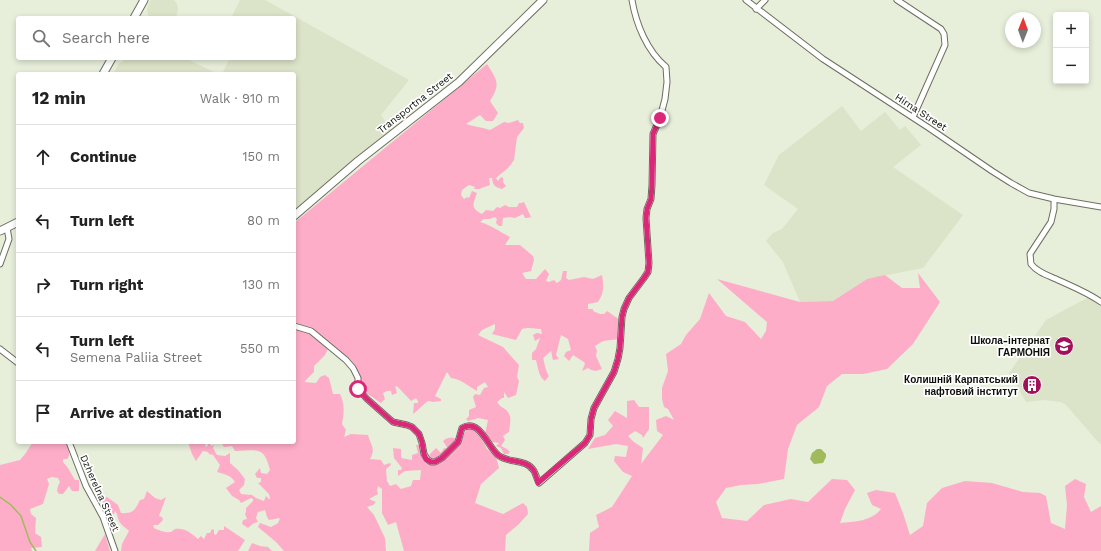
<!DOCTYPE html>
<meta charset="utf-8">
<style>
:root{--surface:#fff;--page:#f2f2f2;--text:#222;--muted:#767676;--line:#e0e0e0}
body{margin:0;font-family:"Work Sans",sans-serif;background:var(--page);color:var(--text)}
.controls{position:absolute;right:12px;top:12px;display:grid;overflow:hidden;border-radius:4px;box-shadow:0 2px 6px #0003}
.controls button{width:36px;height:36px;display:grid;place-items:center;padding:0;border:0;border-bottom:1px solid var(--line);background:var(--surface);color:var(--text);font:20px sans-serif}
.compass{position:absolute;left:1005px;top:12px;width:36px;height:36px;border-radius:50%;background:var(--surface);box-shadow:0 2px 6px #0003;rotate:1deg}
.stop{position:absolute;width:12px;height:12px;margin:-9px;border:3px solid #db2777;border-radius:50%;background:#fff}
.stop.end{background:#db2777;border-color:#fff;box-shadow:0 1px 4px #0008}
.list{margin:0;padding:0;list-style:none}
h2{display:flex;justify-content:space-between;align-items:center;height:52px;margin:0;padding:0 16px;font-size:17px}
h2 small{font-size:13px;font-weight:400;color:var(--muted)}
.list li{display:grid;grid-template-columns:26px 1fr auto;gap:12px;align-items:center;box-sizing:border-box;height:64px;padding:0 16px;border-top:1px solid var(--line)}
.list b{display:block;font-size:15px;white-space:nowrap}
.list p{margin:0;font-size:13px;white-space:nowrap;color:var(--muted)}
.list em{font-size:13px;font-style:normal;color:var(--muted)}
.icon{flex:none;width:22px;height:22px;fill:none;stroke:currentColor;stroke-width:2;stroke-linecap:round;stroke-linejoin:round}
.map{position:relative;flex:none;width:1101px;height:551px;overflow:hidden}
.search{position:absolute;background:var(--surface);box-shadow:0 2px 6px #0003;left:16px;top:16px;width:280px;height:44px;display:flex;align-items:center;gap:10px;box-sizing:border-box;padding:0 14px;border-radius:4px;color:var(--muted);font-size:15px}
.panel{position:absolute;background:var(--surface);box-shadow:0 2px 6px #0003;left:16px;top:72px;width:280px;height:372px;border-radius:4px}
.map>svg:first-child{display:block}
.built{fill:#dbe3c8}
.green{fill:#feadc8}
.water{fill:#a1ba5c}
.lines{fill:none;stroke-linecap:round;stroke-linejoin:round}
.stream{stroke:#a1ba5c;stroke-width:1.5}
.street-casing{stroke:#6b705e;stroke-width:7}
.secondary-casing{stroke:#6b705e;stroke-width:9}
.street{stroke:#fff;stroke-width:5}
.secondary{stroke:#fff;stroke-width:7}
.route{stroke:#db2777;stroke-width:5}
.labels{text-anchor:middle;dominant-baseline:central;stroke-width:3.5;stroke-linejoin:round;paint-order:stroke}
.street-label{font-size:10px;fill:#0c0e08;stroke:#fff}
.poi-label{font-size:10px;font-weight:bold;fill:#0c0e08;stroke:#fff;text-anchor:end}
</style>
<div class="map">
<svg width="1101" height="551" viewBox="0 0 1101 551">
<rect width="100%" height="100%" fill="#e7eeda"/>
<!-- built -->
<path class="built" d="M151,0H174L177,4L178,9L176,18H149L148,14L147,9L149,4Z
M240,0H265L409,80L381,115L391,130L294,210V74H222L230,58H294V18H231Z
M124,58H185L218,74H113L120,62L122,63Z
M842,106L861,131L885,112L900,130L905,126L921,145L893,167L963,215L923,268L867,279L833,301L800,302L783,262L766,241L773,233L782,229L798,209L764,185L779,155Z
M1089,297L1100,304L1101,306V444L1099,443L1066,405L1061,402L1043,400L1026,402L1009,373L1046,320Z"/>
<!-- green -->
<path class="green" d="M487,64C497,80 501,84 490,101L498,113L493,121H486L480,115L466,124C474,127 482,127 490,130L504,122L509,123L518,120L520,123H523L524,128L517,137L514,160L508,168L496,178L498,181L501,177L503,178V182L506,186L502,189C495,187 493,186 492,178H489L490,185L479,189H474L475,187L469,185L462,190L461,195L464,199L467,197L469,198L472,191L477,193C473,204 470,208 482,214L486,210L493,211L497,207L500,208L505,205L509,207H517L519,203H521L524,202L531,217L527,218H525L523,214L515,218L510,217L503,218L502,226H499L496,223L497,219L495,217L490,219H484L480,222C491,225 500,232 510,237L505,245H520L533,256L534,260L531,271L522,273L526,279H536L545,269L549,274L546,281L549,282L554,280L557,283L561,280L563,271H567L566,278L569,280L584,277L593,279L602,275C604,285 604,294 598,302L588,304V309H593V311L600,314H604L607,311L620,320L619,339L603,341L595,346L597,351L596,356L602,369L596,371L591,370L588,368L582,371L585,364L584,362L573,355L569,361L564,356L566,352L571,350L568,339L561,335L556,355L559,359L553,360L551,351L543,358C545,364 545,370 549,376L545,381C539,377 538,368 536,360H532V353L536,349L540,338L535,341L533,335L537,333L542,334L541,329C533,329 531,327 522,329L516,340L492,334L495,329V324L482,330L478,335L503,347L519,365L517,377L519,381L516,395L508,398L504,392V398H502L497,402C499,405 501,407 505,409C513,415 510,423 509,432L503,436L505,440L501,446L507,449L510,452L508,454H504L501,448L496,446L499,443L492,442L485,434L488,420L478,418L468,421L466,419L469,416V410L476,407L473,397L475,394L480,395L484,388L488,387L485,382L477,387V391C468,386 461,379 451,378L447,372L435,396L441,399V401L433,402L428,401C422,405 419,410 413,414L414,403H418V401L416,398L411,401L398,387L395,386L397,393L392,395L391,391H387L383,393L385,399L381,403L365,392L352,361L341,354L330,344L325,355L314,366V372L304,382L316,383L320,377L325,375L329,378L333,394H340C345,404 344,413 342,424L346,430L344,437L351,434L368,435C371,446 376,448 370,459L381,460L384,465L390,463L391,465L386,469L387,481L390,486L396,484L401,489L411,486L413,480H420L421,470L405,471L398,476V470H401L402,468L394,458L393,448L401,449V458L412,460V455L418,453L416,445H420L421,454L427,462L430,454L436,448L441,453L444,448L448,449L443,441C450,436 453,437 460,441L467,429H472L479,434L487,449L496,457L499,468L481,484L475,503L503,514L523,503L527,507L528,514L519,524L506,535L505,551H404L396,522L388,525L382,513V489L378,486L377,490L378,494L369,499L376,502L373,505L367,507L374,515L385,538L386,551H284L276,542L258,527L260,523L271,527L278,523L280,518L269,520L267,517L265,510L258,512L256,518L258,522L254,523L248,528L242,524L243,520L247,519L245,514L246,512V508L253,501V499L251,498L241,503L239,500L232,496L226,488L235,482C231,475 224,474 217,472L220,465L213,455L209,454L208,452L203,451L196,461L192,454L188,442H207L205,446L207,447L208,444H210L211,446L214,445L213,448L217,455L225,456L230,453V463L238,470L245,479L244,485L239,490L241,494L252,495L256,498L264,501L266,496L269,499H270L269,494L258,483L261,482V478H257L255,474L260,468L261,473L267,474L270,470C264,445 257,451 235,451L232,446L224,447L221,442H294V223C358,170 423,117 487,64Z
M918,273L940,302L913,344L887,369L863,374H842L827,386L819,407L797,425L788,449L784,479L758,484L741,485L726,488L716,502L722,518L747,521L764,505L791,499L808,502L832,479L847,480L855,490L845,509L840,523C854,522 872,521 881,509L872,505L867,493L876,490L895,493L903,513L910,535L923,526L927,503L942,488L965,481L992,483L1023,492L1040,493L1046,496L1051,523L1065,529L1067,505L1065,486L1075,479L1086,484L1084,497L1091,512L1101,506V551H589L590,533L599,527L596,515L612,507L632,476L623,472L614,461L615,456L626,457L628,446L616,444L588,449L595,438L605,435L613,426L608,420L615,411L627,418V401L634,400L639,407H649V429L643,438L642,435L635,431L628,436L634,442L643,448L641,464L663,435L657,431L656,420L666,416L674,420L668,409L664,407L662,399V388L668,371L666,354L681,344L686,335L700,319L709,293L726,316L745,322L761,339L766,331L767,322L717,279L800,302L833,301L867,279L885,275L902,288H920Z
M33,442L54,443L56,442H65C68,448 72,454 67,459H63V462L68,468L75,480H79V491H72L69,486L63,494H59L57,491L58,486L60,482L58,478L52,477L47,479L49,484L43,504L30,509L31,514L36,518L35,533L41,537L42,547L31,548L32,551H0V465L20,460L25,454Z
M147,491L155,498L161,500L166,497L159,516L162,517L163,520L158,525H153L154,528C158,530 165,533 170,532C172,532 173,530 175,529C184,527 193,534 198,539L201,536L204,539L207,533H210L212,529L214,530V534L216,535L219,530H224V526L245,540L238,551H121L122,544L129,531C126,528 121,525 119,521C117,517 118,514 115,511L113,516L107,520L102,512L104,506L101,498L107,497L118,505L121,513C133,514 135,510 140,500L144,499Z
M105,534L110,551H95Z
M252,543L260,546L268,547L272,551H248Z"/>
<!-- water -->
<path class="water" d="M817,449H821L826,454V457L823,463L814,464L810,459L812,453Z"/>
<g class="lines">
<!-- stream -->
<path class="stream" d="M0,497L11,505L21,516L30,542L36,551"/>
<!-- street casing -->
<g class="street-casing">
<path id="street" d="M746,0L823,59L929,128L992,171L1011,183L1029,193L1054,199L1101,207
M897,0L941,29L944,34L945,45L913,117
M756,9L765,0
M1054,199V209L1051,222L1030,254L1031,264C1037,272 1047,275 1056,279C1071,286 1087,292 1101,302
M0,264L9,239L7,228
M294,326L311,331L346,360L353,368L358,378V389L367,399L393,422L407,425L412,427L419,434L422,443L424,454L427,459L431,462H435L442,458L458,442L462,428C480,418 487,446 498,455C509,464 526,458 534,471C536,475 537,479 539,483L585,443L590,435L591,419L594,408L614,372L618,359L620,348L622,317L624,309L629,298L644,278L648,272L649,263L646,218L647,209L651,199L652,185L653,134L660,118L665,99L667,82L666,67C647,51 636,24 632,0
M0,349L18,363
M69,442L86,486L103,517L115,551"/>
</g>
<!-- secondary casing -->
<g class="secondary-casing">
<path id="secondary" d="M134,18L144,0
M103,74L112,58
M294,216L358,161L459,82L543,0
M0,231L18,222"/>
</g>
<!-- street -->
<use href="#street" class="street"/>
<!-- secondary -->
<use href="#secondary" class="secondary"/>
</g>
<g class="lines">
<!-- route -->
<path class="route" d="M358,389L367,399L393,422L407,425L412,427L419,434L422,442L424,454L426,459L431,462H435L442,458L458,442L462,428C480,418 487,446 498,455C509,464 526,458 534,471C536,475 537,479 538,483L585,443L590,435L591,419L594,408L614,372L618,359L620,348L622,317L624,309L629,298L644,278L648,272L649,263L646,218L647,209L651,199L652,185L653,134L660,118"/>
</g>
<!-- icons -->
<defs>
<g id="school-disc" transform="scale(1)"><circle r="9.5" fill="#a01159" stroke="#fff"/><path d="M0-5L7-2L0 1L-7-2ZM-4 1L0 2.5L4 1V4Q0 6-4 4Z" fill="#fff"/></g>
<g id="building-disc" transform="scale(1)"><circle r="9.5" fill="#a01159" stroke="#fff"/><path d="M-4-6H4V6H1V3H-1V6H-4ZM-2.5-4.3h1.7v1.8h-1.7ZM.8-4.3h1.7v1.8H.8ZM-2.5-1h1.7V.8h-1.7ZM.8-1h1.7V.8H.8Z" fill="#fff"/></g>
</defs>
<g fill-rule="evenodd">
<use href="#school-disc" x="1064" y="346"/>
<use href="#building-disc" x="1032" y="385"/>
</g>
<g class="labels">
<!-- street labels -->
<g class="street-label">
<text transform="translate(415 103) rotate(-38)">Transportna Street</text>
<text transform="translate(921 112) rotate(33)">Hirna Street</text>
<text transform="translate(100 493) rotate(66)">Dzherelna Street</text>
</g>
<!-- poi labels -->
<g class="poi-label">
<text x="1050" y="340">Школа-інтернат<tspan x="1050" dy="12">ГАРМОНІЯ</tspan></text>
<text x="1018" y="379">Колишній Карпатський<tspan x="1018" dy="12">нафтовий інститут</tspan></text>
</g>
</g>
</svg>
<div class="controls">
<button>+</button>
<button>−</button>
</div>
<svg class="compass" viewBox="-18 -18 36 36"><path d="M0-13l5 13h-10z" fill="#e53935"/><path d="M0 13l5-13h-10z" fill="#767676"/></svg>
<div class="stop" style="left:358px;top:389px"></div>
<div class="stop end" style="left:660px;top:118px"></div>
<div class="search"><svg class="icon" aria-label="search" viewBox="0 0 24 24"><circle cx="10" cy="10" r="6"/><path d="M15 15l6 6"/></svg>Search here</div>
<section class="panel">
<h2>12 min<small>Walk · 910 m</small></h2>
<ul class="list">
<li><svg class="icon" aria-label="ahead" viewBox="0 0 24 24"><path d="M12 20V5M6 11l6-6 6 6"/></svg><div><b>Continue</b></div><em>150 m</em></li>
<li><svg class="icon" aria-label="left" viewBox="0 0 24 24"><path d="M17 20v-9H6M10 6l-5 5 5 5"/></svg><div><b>Turn left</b></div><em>80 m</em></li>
<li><svg class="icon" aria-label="right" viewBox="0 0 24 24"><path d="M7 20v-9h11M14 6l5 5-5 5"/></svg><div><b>Turn right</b></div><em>130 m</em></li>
<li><svg class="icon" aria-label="left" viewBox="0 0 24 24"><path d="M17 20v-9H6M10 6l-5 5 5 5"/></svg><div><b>Turn left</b><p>Semena Paliia Street</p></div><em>550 m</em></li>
<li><svg class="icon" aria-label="arrive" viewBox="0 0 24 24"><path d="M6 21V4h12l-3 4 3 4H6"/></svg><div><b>Arrive at destination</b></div></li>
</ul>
</section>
</div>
